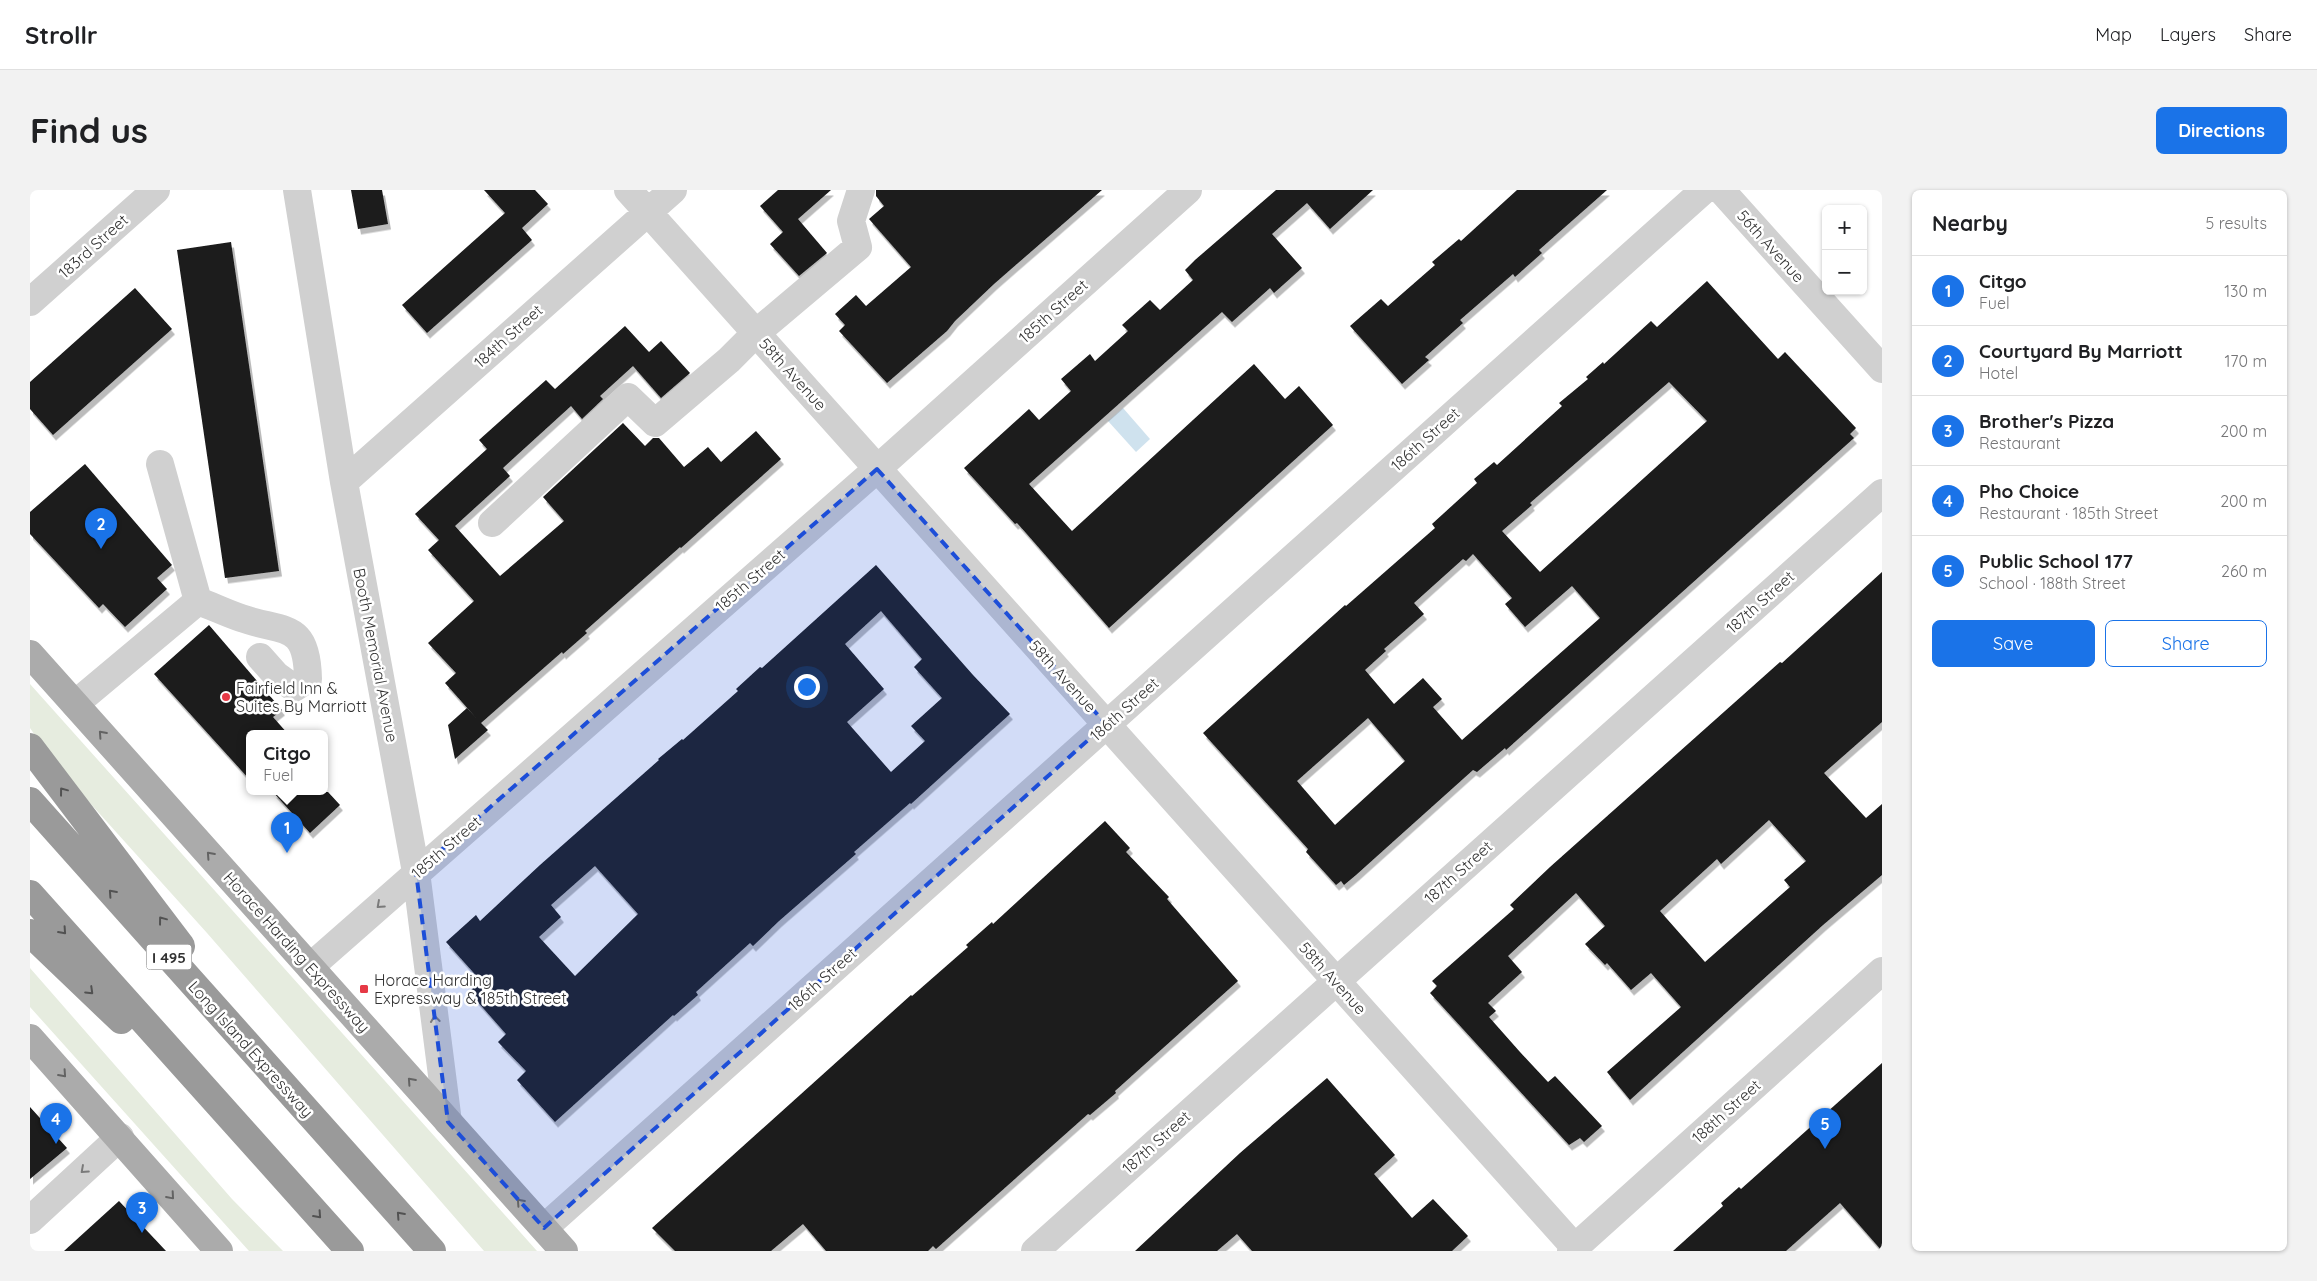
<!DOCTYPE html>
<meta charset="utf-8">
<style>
:root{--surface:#fff;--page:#f2f2f2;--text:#202124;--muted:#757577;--line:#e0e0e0;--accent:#1a73e8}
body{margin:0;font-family:Quicksand,sans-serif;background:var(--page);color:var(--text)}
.controls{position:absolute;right:15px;top:15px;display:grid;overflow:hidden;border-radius:8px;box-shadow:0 1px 4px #0004}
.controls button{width:45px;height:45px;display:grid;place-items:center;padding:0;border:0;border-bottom:1px solid var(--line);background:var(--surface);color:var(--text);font:25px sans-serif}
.you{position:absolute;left:776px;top:496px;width:18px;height:18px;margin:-12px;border:4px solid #fff;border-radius:50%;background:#1a73e8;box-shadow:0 0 0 8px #1a73e833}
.badge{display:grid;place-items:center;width:32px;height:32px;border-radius:50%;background:var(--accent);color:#fff;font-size:16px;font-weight:700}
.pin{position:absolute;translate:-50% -41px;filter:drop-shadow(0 1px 2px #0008)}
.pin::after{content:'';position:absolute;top:26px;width:18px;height:15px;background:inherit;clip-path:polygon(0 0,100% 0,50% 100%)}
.popup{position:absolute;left:216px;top:540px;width:82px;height:65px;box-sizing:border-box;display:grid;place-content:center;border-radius:8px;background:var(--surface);filter:drop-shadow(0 1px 4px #0005);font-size:16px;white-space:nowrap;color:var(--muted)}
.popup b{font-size:19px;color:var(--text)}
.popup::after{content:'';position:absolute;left:50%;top:100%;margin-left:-10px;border:10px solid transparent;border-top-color:var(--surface)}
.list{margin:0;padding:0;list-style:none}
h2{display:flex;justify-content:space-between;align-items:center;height:65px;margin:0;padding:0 20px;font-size:21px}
h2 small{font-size:16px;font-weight:400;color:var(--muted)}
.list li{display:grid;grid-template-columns:32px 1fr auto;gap:15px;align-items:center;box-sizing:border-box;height:70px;padding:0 20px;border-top:1px solid var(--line)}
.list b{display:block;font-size:19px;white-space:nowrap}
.list p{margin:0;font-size:16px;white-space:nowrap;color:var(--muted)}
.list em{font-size:16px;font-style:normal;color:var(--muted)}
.actions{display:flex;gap:10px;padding:15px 20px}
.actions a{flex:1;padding:11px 0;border:1px solid var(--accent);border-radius:8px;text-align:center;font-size:18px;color:var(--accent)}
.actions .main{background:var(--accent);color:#fff}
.map{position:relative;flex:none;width:1852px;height:1061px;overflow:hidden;border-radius:8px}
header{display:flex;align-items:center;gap:30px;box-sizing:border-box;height:70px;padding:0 25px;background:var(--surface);border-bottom:1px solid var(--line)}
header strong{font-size:24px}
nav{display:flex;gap:28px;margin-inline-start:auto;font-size:18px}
.intro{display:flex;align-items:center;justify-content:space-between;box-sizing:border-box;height:120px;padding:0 30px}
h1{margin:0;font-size:35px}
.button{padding:12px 22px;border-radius:8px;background:var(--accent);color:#fff;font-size:18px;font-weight:700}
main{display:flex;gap:30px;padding:0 30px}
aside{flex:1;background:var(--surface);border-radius:8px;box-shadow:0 1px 4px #0004}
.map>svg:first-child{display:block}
.green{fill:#e6ecdf}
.water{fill:#cfe2ee}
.building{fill:#1a1a1a;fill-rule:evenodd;filter:url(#shadow)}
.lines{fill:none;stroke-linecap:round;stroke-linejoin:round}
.minor{stroke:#d0d0d0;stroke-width:28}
.major{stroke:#ababab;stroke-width:28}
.highway{stroke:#9a9a9a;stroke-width:28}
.oneway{stroke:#636363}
.oneway2{stroke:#525252}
.oneway3{stroke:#7a7a7a}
.marked{fill:#1d4ed8;fill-opacity:0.2;stroke:#1d4ed8;stroke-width:4;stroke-dasharray:10 6;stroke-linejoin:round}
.poi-dot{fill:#e63946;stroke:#fff;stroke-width:2}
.labels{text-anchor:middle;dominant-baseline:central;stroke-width:5;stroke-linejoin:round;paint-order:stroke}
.shield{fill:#fff;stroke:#707070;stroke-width:1}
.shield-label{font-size:15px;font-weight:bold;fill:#333}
.street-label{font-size:16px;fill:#333;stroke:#fff}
.poi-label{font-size:16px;fill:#333;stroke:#fff;text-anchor:start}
</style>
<header>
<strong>Strollr</strong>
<nav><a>Map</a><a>Layers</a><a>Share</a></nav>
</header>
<div class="intro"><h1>Find us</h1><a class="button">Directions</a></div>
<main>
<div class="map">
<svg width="1852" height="1061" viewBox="0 0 1852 1061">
<defs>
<filter id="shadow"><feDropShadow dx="3" dy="5.5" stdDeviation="0" flood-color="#0004"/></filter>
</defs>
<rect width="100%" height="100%" fill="#fff"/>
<!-- green -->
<path class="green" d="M0,494L507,1061H454L177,743L23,572L0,538Z
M0,778L202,1009L253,1061H219L0,817Z"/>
<!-- water -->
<path class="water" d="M1093,218L1120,249L1106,262L1078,231Z"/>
<!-- building -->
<path class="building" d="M321,0H352L358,34L328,39Z
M454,0H505L518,14L492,38L502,50L397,143L372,115L475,23Z
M748,0H801L768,29L797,63L769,86L740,54L753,42L730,16Z
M846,0H1072L964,94L925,131L917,141L857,193L809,141L815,135L805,124L826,105L836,116L881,77L839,29L854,16L846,6Z
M1246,0H1343L1300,39L1277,13L1242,44L1272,78L1244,103L1240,98L1202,132L1192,122L999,294L1042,341L1224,174L1255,209L1269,196L1303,235L1079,438L996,343L987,333L985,334L934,278L999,219L1009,230L1041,201L1031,189L1060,164L1065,171L1098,141L1092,135L1120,110L1130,120L1163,90L1155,80L1165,70Z
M1487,0H1577L1509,60L1512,63L1485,87L1483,84L1430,130L1433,133L1395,167L1399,170L1372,194L1320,136L1351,109L1358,116L1405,75L1402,72L1429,49L1431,51Z
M201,52L249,381L195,388L147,60Z
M1677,91L1748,169L1755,162L1826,238L1820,244L1824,248L1476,560L1475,558L1447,582L1443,580L1326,685L1314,695L1311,691L1306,695L1276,662L1278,659L1173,543L1315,415L1316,416L1405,338L1402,334L1447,293L1444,289L1464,272L1467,275L1532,216L1529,213L1558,189L1556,187L1573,172L1574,174L1621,131L1627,137ZM1639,192L1677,231L1510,382L1472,341L1502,315L1500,313ZM1443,364L1482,408L1475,414L1495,437L1542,396L1570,428L1432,550L1403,517L1412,509L1393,488L1364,514L1335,480L1356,461L1354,459L1394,424L1384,413L1433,369L1436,371ZM1338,528L1375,571L1305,635L1267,591Z
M105,98L142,139L23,245L0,219V192Z
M595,136L619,162L631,151L660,183L631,208L603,176L570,206L573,209L552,229L541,216L473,278L480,286L425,336L470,386L534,331L513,307L593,233L615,256L623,248H629L654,277L678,257L691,272L726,241L751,269L651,358L650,357L555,441L557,443L533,464L532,462L451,533L458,540L425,569L418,535L437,518L448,530L415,493L426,483L398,453L444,411L398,360L409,350L385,324L457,259L449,250L516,190L525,199Z
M55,274L142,375L127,388L137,399L95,437L73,414L69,418L0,344V322Z
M846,375L943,485L980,524L881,614L880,613L824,662L826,664L749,731L723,756L720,753L666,802L668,805L644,826L643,825L525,932L487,890L496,881L468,852L476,844L439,802L451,791L416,752L446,725L450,731L510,675L629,570L628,569L652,549L653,550L708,501L706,499L730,477L732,478ZM851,421L892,469L884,477L912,508L881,536L895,551L861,582L817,532L854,499L815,454ZM565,676L608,724L545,786L509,747L531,727L521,715Z
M1852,382V532L1794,583L1836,628L1852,614V685L1793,735L1600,910L1577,882L1651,817L1621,783L1601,800L1577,773L1575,775L1555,754L1575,736L1546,703L1478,766L1492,782L1458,813L1466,821L1459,827L1490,862L1518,892L1525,886L1572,936L1554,952L1550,948L1539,955L1400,803L1407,796L1402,791L1484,719L1480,715L1520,677L1750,472L1752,473ZM1739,630L1776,671L1754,690L1760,697L1675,772L1630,721L1687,669L1691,674Z
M179,435L252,520L243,527L258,544H220V590L124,484Z
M243,602H298L310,615L280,643Z
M1075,631L1100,658L1096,662L1139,707L1137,709L1208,791L1085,901L1086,903L1060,925L1058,924L906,1059L903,1056L898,1061H796L773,1034L741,1061H645L622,1038L881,805L882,806L938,757L936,755L962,732L963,734Z
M1852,873V1061L1810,1013L1756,1061H1643L1693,1016L1691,1013L1709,997L1711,999Z
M1297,888L1365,965L1344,984L1382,1028L1403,1009L1438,1046L1422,1061H1222L1207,1044L1187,1061H1105L1210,963Z
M0,917L37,958L0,989Z
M89,1011L136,1061H34Z"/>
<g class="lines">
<!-- minor -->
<path class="minor" d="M267,0L314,292L386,682L418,932
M598,0L1548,1061
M1691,0L1852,179
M0,112L126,0
M130,274L168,411
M314,292L643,0
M462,333L598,207L625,233L699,170L726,143L828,57L821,31L831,0
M45,514L168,411C182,416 196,423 211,428C254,443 277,431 278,489L264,498L246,485L230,467
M280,777L847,279L1158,0
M0,1030L90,947
M514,1038L1674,0
M1005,1061L1852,303
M1541,1061L1852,781"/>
<!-- major -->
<path class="major" d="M0,464L534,1061
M0,848L189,1061"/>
<!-- highway -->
<path class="highway" d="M0,557L151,756
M0,611L402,1061
M0,704L320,1061
M0,743L91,830"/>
</g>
<!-- one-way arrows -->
<defs><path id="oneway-chevron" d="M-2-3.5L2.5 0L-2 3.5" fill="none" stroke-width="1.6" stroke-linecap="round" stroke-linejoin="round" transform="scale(1.25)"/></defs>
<g class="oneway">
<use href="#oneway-chevron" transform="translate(72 544) rotate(-132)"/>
<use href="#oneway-chevron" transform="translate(180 665) rotate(-132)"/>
<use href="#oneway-chevron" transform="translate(33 884) rotate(48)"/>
<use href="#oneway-chevron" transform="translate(381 891) rotate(-132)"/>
<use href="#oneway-chevron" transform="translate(141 1006) rotate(49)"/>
<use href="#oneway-chevron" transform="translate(490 1012) rotate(-132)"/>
</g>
<g class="oneway2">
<use href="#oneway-chevron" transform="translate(33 601) rotate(-127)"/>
<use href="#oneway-chevron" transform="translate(82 703) rotate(-132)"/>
<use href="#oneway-chevron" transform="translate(132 730) rotate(-127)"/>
<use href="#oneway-chevron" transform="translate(33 741) rotate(48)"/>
<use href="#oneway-chevron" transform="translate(60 801) rotate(44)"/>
<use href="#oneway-chevron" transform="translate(288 1025) rotate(48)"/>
<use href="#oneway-chevron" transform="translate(370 1025) rotate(-132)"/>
</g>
<g class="oneway3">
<use href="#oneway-chevron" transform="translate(350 715) rotate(138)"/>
<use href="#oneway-chevron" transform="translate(405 829) rotate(-97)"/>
<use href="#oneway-chevron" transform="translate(54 980) rotate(138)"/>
</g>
<!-- marked area -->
<path class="marked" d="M847,279L1076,534L514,1038L418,932L386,682Z"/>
<!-- markers -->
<g class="poi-dot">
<circle cx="196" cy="507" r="5"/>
<rect x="329" y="794" width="10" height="10" rx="2.5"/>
</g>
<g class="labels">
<!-- shield labels -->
<rect class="shield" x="116.5" y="754.5" width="45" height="25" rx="4"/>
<g class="shield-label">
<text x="139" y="767">I 495</text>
</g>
<!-- street labels -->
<g class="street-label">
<text transform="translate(63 56) rotate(-42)">183rd Street</text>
<text transform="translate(1741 56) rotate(48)">56th Avenue</text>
<text transform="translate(1023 121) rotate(-42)">185th Street</text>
<text transform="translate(478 146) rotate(-42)">184th Street</text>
<text transform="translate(763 184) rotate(48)">58th Avenue</text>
<text transform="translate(1395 249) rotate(-42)">186th Street</text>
<text transform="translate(720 390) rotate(-41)">185th Street</text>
<text transform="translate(1730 412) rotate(-42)">187th Street</text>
<text transform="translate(346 465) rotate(79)">Booth Memorial Avenue</text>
<text transform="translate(1033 486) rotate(48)">58th Avenue</text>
<text transform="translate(1094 519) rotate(-42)">186th Street</text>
<text transform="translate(416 657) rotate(-41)">185th Street</text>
<text transform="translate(1428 682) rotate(-42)">187th Street</text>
<text transform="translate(267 762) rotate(48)">Horace Harding Expressway</text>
<text transform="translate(1303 788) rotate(48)">58th Avenue</text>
<text transform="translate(792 789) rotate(-42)">186th Street</text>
<text transform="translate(221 859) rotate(48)">Long Island Expressway</text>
<text transform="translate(1696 921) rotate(-42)">188th Street</text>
<text transform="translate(1126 952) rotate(-42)">187th Street</text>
</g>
<!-- poi labels -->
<g class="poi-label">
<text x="206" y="498">Fairfield Inn &amp;<tspan x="206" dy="18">Suites By Marriott</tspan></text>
<text x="344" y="790">Horace Harding<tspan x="344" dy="18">Expressway &amp; 185th Street</tspan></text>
</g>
</g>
</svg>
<div class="controls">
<button>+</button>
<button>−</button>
</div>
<div class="you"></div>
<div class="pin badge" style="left:257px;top:663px">1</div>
<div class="popup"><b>Citgo</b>Fuel</div>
<div class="pin badge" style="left:71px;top:359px">2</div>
<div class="pin badge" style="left:112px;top:1043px">3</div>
<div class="pin badge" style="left:26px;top:954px">4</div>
<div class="pin badge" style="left:1795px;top:959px">5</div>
</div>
<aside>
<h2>Nearby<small>5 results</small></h2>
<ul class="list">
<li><span class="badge">1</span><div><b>Citgo</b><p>Fuel</p></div><em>130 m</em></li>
<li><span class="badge">2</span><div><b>Courtyard By Marriott</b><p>Hotel</p></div><em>170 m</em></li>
<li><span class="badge">3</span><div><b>Brother's Pizza</b><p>Restaurant</p></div><em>200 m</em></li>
<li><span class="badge">4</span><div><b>Pho Choice</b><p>Restaurant · 185th Street</p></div><em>200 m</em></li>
<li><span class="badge">5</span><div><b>Public School 177</b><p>School · 188th Street</p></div><em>260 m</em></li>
</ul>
<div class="actions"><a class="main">Save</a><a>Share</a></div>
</aside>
</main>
